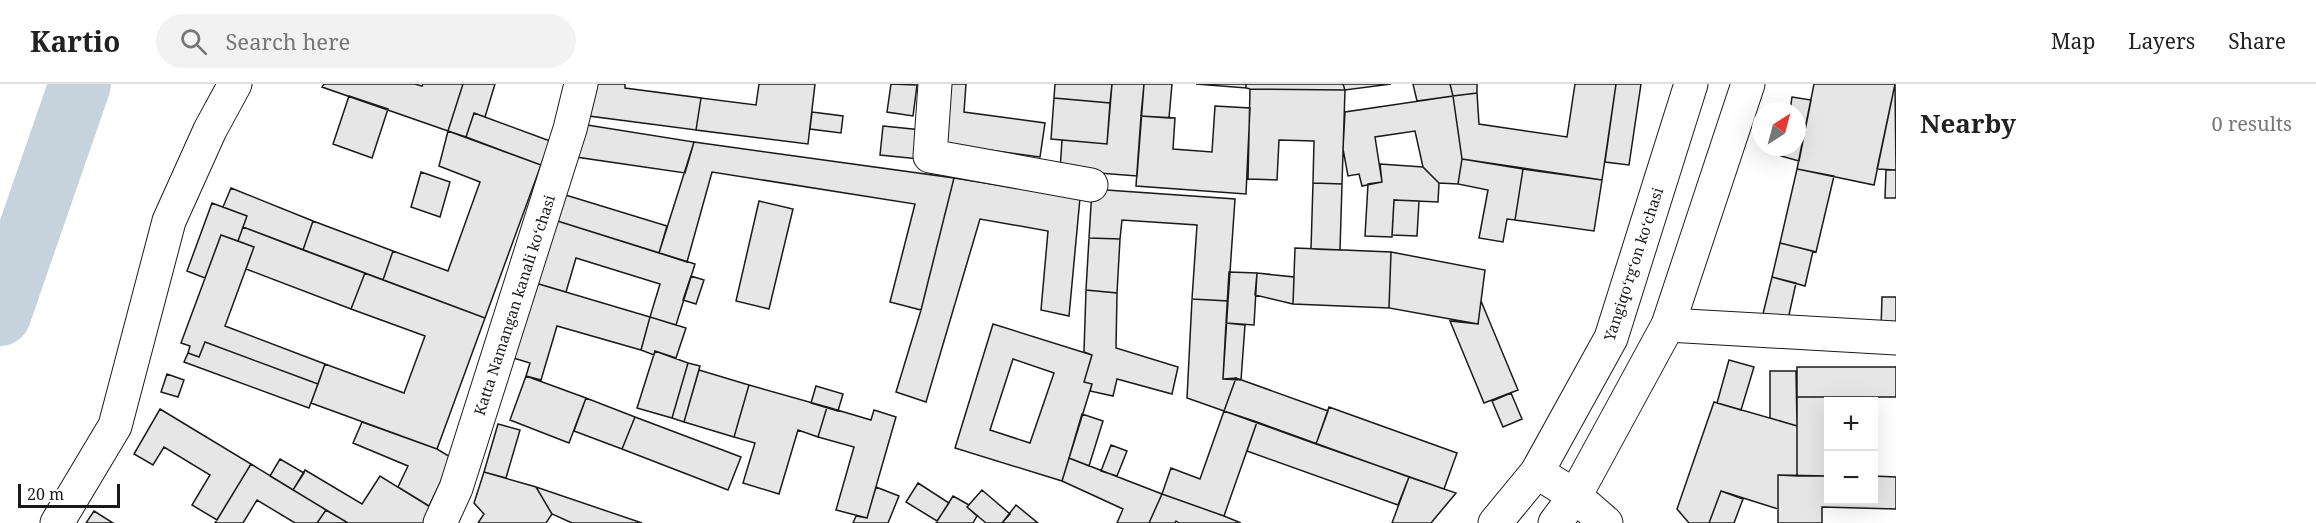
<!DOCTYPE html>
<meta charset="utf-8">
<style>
:root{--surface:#fff;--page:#f2f2f2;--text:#222;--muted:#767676;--line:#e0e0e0}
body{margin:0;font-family:"Noto Serif",serif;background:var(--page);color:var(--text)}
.controls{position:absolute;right:18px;bottom:18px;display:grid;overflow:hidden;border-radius:0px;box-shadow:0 6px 24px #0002}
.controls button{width:54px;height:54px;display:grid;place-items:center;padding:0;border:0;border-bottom:2px solid var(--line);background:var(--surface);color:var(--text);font:30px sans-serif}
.compass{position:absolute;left:1752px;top:18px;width:54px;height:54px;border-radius:50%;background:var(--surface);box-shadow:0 6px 24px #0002;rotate:36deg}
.scale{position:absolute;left:18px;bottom:15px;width:102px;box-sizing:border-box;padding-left:6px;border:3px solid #1a1a1a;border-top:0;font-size:16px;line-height:21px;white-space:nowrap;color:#1a1a1a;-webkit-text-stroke:4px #fff;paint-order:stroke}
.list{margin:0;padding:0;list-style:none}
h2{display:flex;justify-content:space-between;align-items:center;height:78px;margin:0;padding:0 24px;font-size:26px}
h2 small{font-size:20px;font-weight:400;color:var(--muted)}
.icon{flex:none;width:33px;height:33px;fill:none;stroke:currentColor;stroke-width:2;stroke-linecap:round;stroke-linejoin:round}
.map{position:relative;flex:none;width:1896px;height:439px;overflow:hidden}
header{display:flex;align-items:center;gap:36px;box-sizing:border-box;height:84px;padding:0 30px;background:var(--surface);border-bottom:2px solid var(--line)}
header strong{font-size:28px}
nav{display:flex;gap:33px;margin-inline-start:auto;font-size:21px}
.search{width:420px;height:54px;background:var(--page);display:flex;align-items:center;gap:15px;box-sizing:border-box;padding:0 21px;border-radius:33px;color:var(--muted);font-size:22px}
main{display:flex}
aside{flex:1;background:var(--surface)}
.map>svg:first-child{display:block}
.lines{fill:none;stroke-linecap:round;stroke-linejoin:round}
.river{stroke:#c6d2dc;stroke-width:62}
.building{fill:#e6e6e6;stroke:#1a1a1a;stroke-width:1.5;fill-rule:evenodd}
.minor-casing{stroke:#1a1a1a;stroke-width:35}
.major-casing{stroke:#1a1a1a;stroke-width:35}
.minor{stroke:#fff;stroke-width:33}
.major{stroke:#fff;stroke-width:33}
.labels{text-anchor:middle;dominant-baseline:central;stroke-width:4.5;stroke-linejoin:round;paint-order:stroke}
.street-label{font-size:15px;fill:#1a1a1a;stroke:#fff}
</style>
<header>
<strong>Kartio</strong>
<div class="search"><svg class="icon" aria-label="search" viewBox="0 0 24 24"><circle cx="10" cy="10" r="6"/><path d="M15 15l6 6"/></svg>Search here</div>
<nav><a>Map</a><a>Layers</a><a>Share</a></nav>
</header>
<main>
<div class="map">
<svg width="1896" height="439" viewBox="0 0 1896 439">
<rect width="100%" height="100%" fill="#fff"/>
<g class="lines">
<!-- river -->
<path class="river" d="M0,231L80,0"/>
</g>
<!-- building -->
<path class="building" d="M324,0H415L422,2L423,0H463L448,47L322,3Z
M463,0H495L485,33L474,29L466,53L448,47Z
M595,0H625V4L701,14L696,46L589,32Z
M759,0H815L808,60L696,46L701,14L756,21Z
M891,0L917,1L913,32L887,28Z
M942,0H966L964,28L1045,39L1040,73L938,59Z
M1055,0H1112L1110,19L1054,14Z
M1112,0H1144L1137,92L1060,86L1062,56L1107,60Z
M1144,0H1172L1169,34L1141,32Z
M1196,0H1246V4Z
M1246,0H1343L1345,6L1250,5L1246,4Z
M1343,0H1391L1345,6Z
M1413,0H1450L1453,12L1417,17Z
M1450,0H1477V9L1453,12Z
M1575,0H1616L1602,96L1462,75L1453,12L1477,9L1479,40L1567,53Z
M1616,0H1641L1629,81L1605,78Z
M1814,0H1895L1874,101L1797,85Z
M1895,0L1896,86L1877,85Z
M1250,5L1345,6L1342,100L1313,99L1314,57L1279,56L1277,96L1248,95Z
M349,12L388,25L372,74L333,60Z
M1453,12L1462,75L1458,100L1439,99L1423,83L1415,47L1375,53L1382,98L1362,102L1359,90L1348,92L1343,65L1345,28Z
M1792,13L1811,16L1799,77L1781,72L1782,63H1797V27H1790Z
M1054,14L1110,19L1107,60L1051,55Z
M1215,22L1250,24L1246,110L1136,102L1141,32L1175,34L1173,65L1212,68Z
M812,28L843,32L841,49L810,45Z
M474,29L550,57L541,81L466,53Z
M581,40L694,58L685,89L576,73Z
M883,42L922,46L919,75L880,71Z
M448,47L541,81L485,234L383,196L393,167L448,187L480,98L439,82Z
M694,58L954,94L921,226L890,218L915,120L712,88L687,178L659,169Z
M1462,75L1523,85L1515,136L1507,135L1503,158L1479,154L1488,106L1458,100Z
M1380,80L1423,83L1439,99L1438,118L1394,116L1392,153L1365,152L1368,100L1382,98Z
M1523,85L1602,96L1594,147L1515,136Z
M1797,85L1834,92L1816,168L1780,159Z
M1886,86H1896V114H1885Z
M421,88L450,98L440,133L411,123Z
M954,94L1080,114L1069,232L1041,226L1048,147L980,135L926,318L896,308L921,226Z
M1313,99L1342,100L1340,166L1311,165Z
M231,104L313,137L303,166L243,143L247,132L223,123Z
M1092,105L1235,115L1228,217L1192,215L1197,141L1122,136L1120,155L1089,154Z
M559,109L667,142L659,169L551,135Z
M1394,116L1419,117L1417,152L1392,151Z
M759,117L793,125L769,225L736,217Z
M212,119L247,132L238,157L221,151L205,194L187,187Z
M551,135L695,180L676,241L650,233L660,200L576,174L566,208L532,198Z
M313,137L393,167L383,196L303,166Z
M243,143L365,189L351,225L246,185L254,163L238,157Z
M221,151L254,163L225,242L325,280L318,300L205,258L199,273L188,269L190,262L181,259Z
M1089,154L1120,155L1117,209L1086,206Z
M1780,159L1813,167L1805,202L1772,193Z
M1295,164L1391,168L1389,224L1293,220Z
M1391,168L1485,186L1478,240L1389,224Z
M1229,188L1257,189L1254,241L1226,239Z
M365,189L485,234L437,365L311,319L325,280L404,309L425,252L351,225Z
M1257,189L1294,193L1293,220L1255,211Z
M691,192L704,196L696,220L683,216Z
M1772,193L1796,199L1787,240L1762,234Z
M532,198L650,233L641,266L557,242L541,296L526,292L530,279L510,273Z
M1086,206L1117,209L1116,264L1178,283L1172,310L1117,295L1113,312L1090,307L1092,300L1084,298L1092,271L1084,268Z
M1882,213H1896V244H1881Z
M1192,215L1228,217L1223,295L1236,294L1224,327L1187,314Z
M1481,217L1518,306L1484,319L1450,237L1478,240Z
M650,233L686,244L676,274L655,267L654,271L641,266Z
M1226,239L1245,241L1241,296L1223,295Z
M993,240L1092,271L1084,298L1092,300L1062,397L955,364ZM1013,275L1054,289L1030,359L990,346Z
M205,258L318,300L309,324L184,278L188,269L199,273Z
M655,267L688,279L672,334L637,324Z
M1729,276L1754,283L1741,326L1717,319Z
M688,279L700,282L684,338L672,334Z
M1797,283H1896V313H1797Z
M699,286L749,301L734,353L684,338Z
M1770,287H1796L1797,342L1770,334Z
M167,290L184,296L178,313L161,308Z
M526,292L586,314L569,359L510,336Z
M1236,294L1328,327L1316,360L1224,327Z
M749,301L827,323L818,353L798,346L779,410L743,399L755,359L734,353Z
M816,302L843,310L838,327L811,319Z
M1511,309L1522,335L1503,343L1492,317Z
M1797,313H1828V392H1797Z
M586,314L635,333L622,365L574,347Z
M1714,318L1797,342V392L1778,391V425L1721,407L1709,439H1689L1677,425Z
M827,323L871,336L874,326L896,333L867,434L836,426L854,363L818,353Z
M1329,323L1457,369L1444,405L1316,360Z
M160,325L251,380L217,436L192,421L210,391L164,363L153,381L134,370Z
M1224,327L1257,338L1224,432L1162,410L1171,384L1200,395Z
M1082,330L1103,337L1089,382L1069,374Z
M635,333L741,373L728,406L622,365Z
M362,338L437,365L452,374L429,422L398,403L408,382L353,359Z
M1257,338L1409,393L1398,421L1247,367Z
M498,340L520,346L506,394L484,388Z
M1111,361L1127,367L1117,392L1101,387Z
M1069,374L1162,410L1149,439H1117L1123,425L1062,397Z
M280,375L304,389L293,406L270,392Z
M251,380L326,426L317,439H295L257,416L243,439H215Z
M305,386L362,420L380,392L435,426L427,439H348L293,406Z
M484,388L536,403L552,430L546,439H478L484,430L474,419Z
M1778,391L1828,392V416H1874V392L1896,393V425L1822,423V439H1778Z
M1409,393L1456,409L1431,439H1392Z
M918,399L949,419L937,437L906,418Z
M536,403L642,439H572L552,430Z
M876,403L899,412L888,439H853L856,432L867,434Z
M982,406L1010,430L1002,439H986L967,423Z
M1721,407L1743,415L1734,439H1709Z
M1162,410L1224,432L1241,439H1179L1176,437L1175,439H1149Z
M953,412L969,421L967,423L977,432L973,439H936Z
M1016,421L1038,439H1002Z
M326,426L348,439H317Z
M94,427L113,439H86Z"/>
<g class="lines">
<!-- minor casing -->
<g class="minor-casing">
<path id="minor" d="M935,0L930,72L1091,101
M1668,241L1896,254
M1537,388L1575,412L1606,439
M57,439L115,342L169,137L210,46L235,0
M440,439L456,404L570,45L581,0"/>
</g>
<!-- major casing -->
<g class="major-casing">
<path id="major" d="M1495,439L1537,388L1611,254L1691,0
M1555,439L1575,412L1668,241L1748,0"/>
</g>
<!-- minor -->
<use href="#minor" class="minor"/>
<!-- major -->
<use href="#major" class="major"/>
</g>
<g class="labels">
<!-- street labels -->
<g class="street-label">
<text transform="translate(1633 180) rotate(-72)">Yangiqoʻrgʻon koʻchasi</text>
<text transform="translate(514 221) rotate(-72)">Katta Namangan kanali koʻchasi</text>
</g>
</g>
</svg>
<div class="controls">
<button>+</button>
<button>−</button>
</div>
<svg class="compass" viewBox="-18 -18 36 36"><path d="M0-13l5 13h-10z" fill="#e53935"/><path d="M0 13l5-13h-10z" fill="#767676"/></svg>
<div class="scale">20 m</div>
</div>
<aside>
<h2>Nearby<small>0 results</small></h2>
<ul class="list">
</ul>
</aside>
</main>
